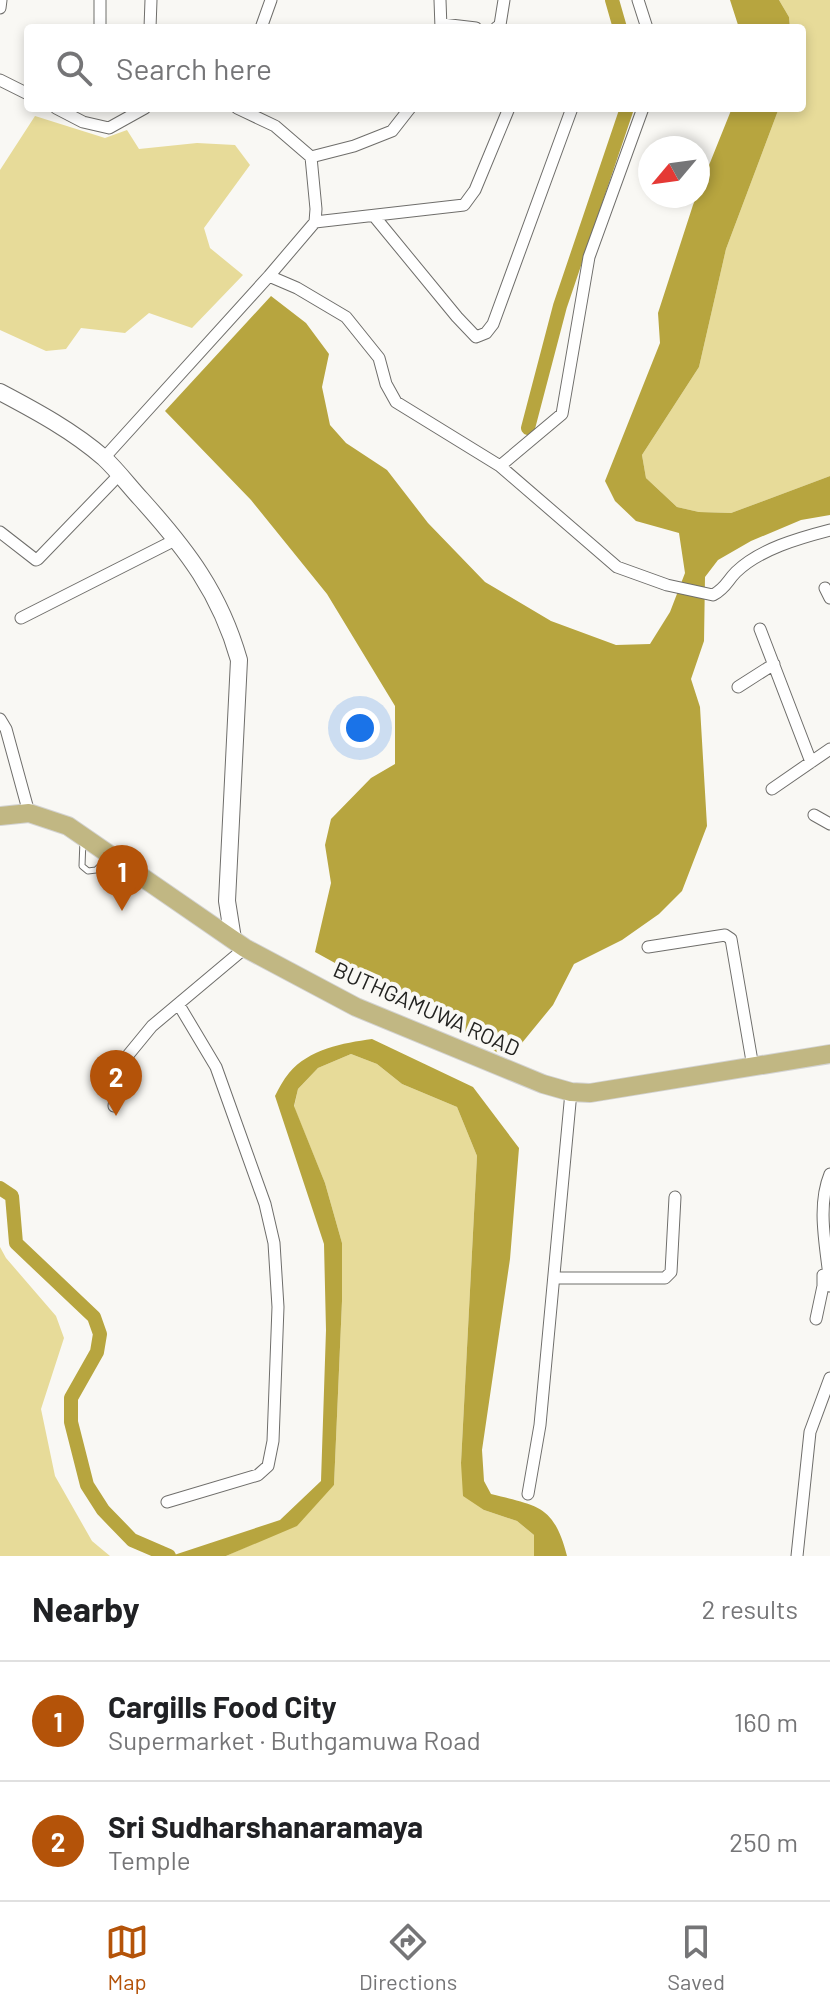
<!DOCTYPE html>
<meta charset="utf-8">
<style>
:root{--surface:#fff;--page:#f2f2f2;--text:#202124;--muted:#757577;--line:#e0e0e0;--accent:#b45309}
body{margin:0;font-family:Barlow,sans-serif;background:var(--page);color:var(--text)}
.compass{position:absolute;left:638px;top:136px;width:72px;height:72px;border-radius:50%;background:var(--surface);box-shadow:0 4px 12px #0003;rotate:241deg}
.you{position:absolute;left:360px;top:728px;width:28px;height:28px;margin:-20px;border:6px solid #fff;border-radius:50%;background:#1a73e8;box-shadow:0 0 0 12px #1a73e833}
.badge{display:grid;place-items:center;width:52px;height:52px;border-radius:50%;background:var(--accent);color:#fff;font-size:26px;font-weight:700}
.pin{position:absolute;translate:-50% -66px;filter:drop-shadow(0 2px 4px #0008)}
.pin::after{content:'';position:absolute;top:42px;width:28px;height:24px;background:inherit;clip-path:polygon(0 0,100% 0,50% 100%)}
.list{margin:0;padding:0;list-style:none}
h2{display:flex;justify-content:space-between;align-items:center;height:104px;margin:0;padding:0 32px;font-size:34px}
h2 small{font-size:26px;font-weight:400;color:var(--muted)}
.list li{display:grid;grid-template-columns:52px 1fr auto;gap:24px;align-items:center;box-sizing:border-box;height:120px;padding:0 32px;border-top:2px solid var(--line)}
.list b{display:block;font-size:30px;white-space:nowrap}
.list p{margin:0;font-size:26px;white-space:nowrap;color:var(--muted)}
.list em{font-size:26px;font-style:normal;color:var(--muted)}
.icon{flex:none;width:44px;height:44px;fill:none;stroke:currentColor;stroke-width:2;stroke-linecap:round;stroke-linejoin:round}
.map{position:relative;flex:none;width:830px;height:1556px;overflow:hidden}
.search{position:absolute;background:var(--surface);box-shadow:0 4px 12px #0003;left:24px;right:24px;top:24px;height:88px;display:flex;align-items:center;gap:20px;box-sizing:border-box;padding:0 28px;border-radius:8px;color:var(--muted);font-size:30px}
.sheet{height:344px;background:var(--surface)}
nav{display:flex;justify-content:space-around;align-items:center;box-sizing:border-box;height:112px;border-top:2px solid var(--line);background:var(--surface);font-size:22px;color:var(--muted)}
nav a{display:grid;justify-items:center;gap:4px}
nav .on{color:var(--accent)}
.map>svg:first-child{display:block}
.green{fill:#e7db99}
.water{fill:#b7a53f}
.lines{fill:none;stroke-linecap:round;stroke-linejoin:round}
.canal{stroke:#b7a53f;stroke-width:14}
.lane-casing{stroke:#6f6e6b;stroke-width:7}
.street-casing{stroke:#6f6e6b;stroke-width:13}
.secondary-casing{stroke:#6f6e6b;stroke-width:18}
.primary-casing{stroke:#d3d3d2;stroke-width:20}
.lane{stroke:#fff;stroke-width:5}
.street{stroke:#fff;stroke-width:11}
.secondary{stroke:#fff;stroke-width:16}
.primary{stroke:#c1b783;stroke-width:18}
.labels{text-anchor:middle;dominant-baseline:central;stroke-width:8;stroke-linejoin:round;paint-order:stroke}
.street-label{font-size:22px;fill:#222220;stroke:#f9f8f4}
</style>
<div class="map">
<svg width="830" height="1556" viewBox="0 0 830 1556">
<rect width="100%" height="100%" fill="#f9f8f4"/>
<!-- green -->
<path class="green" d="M779,0H830V476L731,513L699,512L677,507L646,478L642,455L699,367L726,249L779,108H802V28H790L789,17Z
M35,116L105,138L127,130L139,149L197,143L235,145L250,165L204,228L210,248L243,275L192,328L149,313L125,333L81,328L66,349L46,351L0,330V170Z
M351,1054L377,1064L402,1084L457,1107L477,1156L461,1463L484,1510L517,1521L534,1535V1556H226L255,1543L334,1485L342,1301V1243L325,1183L294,1107L298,1089L318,1068Z
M0,1247L6,1258L56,1316L64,1338L41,1409L55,1476L92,1541L110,1556H0Z"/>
<!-- water -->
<path class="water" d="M730,0H779L789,17L790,28H739Z
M732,108H779L726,249L699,367L642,455L646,478L677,507L699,512L731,513L830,476V515L801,520L751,541L718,560L705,577L704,641L691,679L700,707L707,826L682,891L659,914L622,940L574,964L553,1005L517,1049L502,1055L315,952L331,883L325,845L331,819L371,778L395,764V706L327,594L251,500L165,411L271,296L306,323L329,354L322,387L330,425L346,443L387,470L428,523L485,582L551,621L616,645L650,644L670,612L685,573L679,533L636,521L615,501L605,481L660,343L658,313L693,205Z
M372,1039L473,1087L519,1148L510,1259L482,1450L484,1481L491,1494C538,1506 554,1505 567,1556H534V1535L517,1521L484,1510L463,1496L461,1463L477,1156L457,1107L402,1084L377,1064L351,1054L318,1068L298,1089L294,1106L325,1183L342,1243V1301L334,1485L297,1526L226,1556H171L280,1520L321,1481L326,1330L324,1244L275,1096C279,1088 283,1080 289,1073C309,1049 343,1043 372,1039Z"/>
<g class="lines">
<!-- canal -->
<path class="canal" d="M612,0L620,28
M528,428L560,306L627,108
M0,1188L12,1196L16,1243L94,1317L100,1334L97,1352L71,1398V1422L87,1485L103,1510L132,1540L169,1556"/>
<!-- lane casing -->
<g class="lane-casing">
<path id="lane" d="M83,840L82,866L88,871L96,870L107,859"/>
</g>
<!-- street casing -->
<g class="street-casing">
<path id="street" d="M100,0V28
M440,0L441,28
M638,0L647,28
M0,8L1,0
M442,24L476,28
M150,28L151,0
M261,28L271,0
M496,28L500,25L504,0
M0,80L28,94
M56,108L83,122L109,128L145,108
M237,108L275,126L311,157L316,209L315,222
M311,157L354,146L392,131L410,108
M374,216L457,317L476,337L486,333L493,324L572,108
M269,276L297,288L346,317L379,358L386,384L396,402L500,466L617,567L667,585L713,595C726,588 727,581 736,572C760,549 799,538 830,530
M104,458L269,276L315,222L464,205L475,190L509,108
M500,466L562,414L589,257L643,108
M0,532L36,560L38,559L119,475
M825,588L830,598
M21,618L177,539
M760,629L811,762
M738,687L774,664
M0,719L6,729L29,813
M772,789L830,749
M814,815L830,824
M648,947L725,935L731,939L753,1067
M114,1106L120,1065L152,1026L245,948
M830,1174C816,1208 827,1250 830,1286
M555,1278H665L671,1272L675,1197
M816,1319L823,1286V1275
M528,1494L540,1425L571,1092
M167,1502L258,1475L268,1466L273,1441L278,1307L274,1243L265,1204L216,1067L179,1005
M797,1556L810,1432L830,1378"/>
</g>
<!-- secondary casing -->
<g class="secondary-casing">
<path id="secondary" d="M0,392C36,411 73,431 104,458C117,470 129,486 141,499C187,550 220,593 239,660L227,901L233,939"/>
</g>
<!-- primary casing -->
<g class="primary-casing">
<path id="primary" d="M0,816L29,813L68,826L245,948L356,1007L543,1084L571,1092L590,1093L830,1054"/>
</g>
<!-- lane -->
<use href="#lane" class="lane"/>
<!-- street -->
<use href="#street" class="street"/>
<!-- secondary -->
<use href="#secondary" class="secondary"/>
<!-- primary -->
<use href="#primary" class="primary"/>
</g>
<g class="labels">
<!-- street labels -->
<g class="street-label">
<text transform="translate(427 1008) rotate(24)">BUTHGAMUWA ROAD</text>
</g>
</g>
</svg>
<svg class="compass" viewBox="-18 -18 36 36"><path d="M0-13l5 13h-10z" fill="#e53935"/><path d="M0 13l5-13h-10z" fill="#757577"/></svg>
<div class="you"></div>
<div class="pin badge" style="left:122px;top:911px">1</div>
<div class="pin badge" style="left:116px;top:1116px">2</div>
<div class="search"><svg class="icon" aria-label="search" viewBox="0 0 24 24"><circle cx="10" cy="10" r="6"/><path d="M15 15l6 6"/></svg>Search here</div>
</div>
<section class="sheet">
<h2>Nearby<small>2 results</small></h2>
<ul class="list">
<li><span class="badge">1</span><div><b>Cargills Food City</b><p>Supermarket · Buthgamuwa Road</p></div><em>160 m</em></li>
<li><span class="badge">2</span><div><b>Sri Sudharshanaramaya</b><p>Temple</p></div><em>250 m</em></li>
</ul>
</section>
<nav>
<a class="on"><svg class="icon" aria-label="map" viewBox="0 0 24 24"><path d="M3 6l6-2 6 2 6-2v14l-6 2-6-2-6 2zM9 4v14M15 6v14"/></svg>Map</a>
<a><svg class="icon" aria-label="directions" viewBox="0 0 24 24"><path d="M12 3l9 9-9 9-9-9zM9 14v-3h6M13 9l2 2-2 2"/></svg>Directions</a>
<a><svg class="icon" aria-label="saved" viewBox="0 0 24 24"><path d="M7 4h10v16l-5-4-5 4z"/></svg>Saved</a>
</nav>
